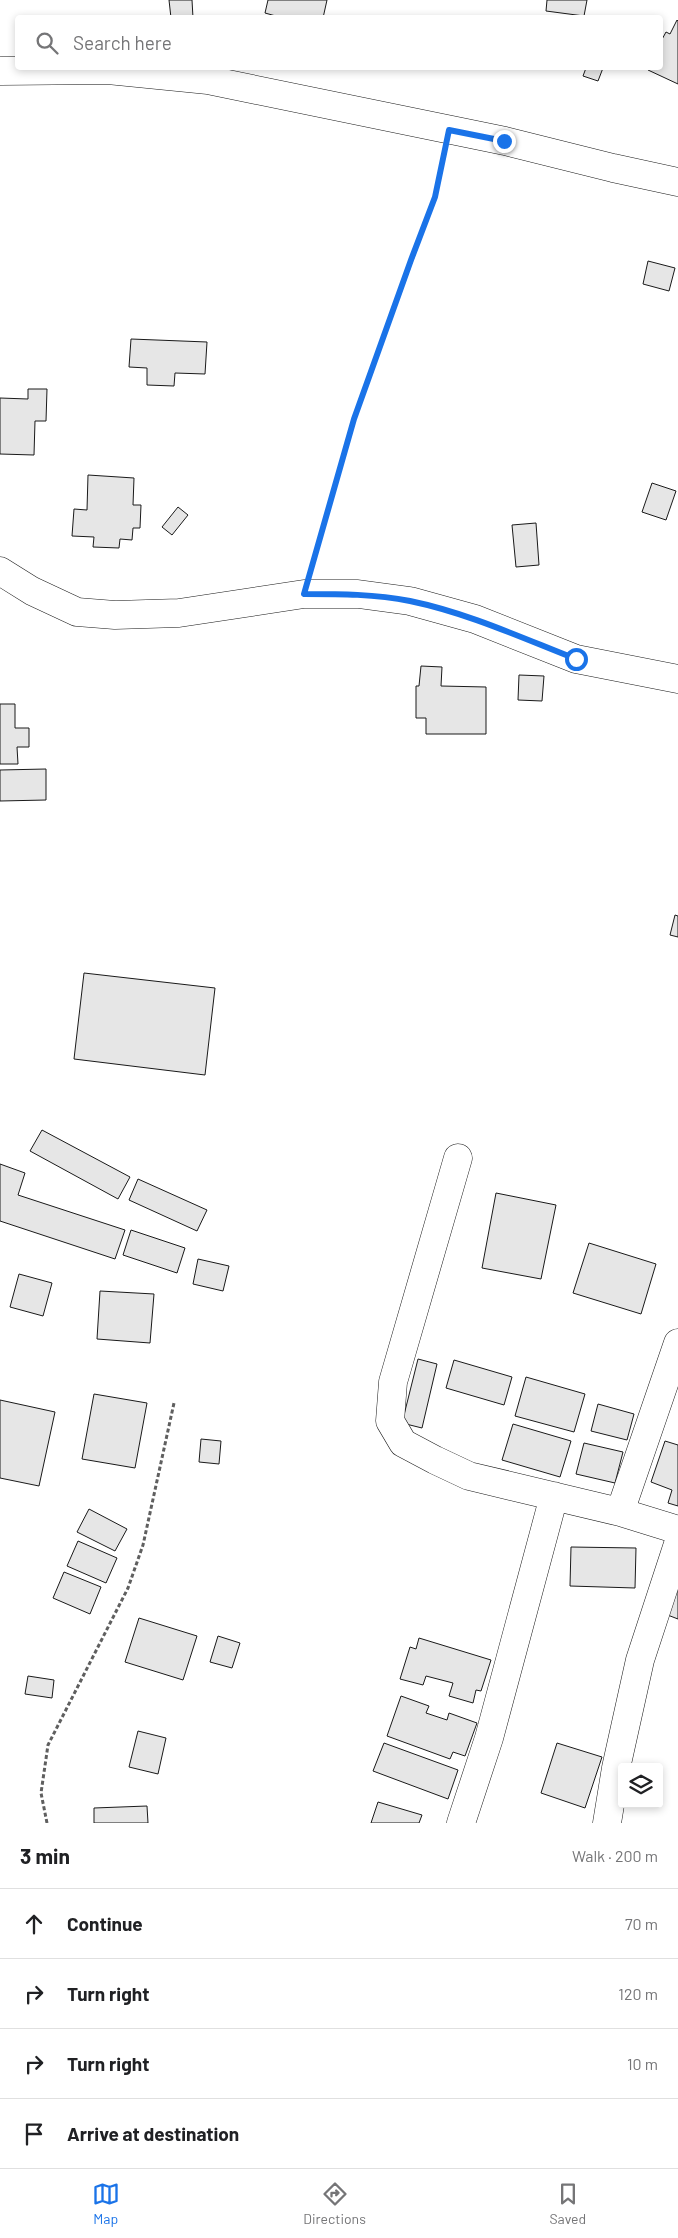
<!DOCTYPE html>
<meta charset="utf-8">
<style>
:root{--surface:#fff;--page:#f2f2f2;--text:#202124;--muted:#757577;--line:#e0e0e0;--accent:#1a73e8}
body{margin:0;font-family:Barlow,sans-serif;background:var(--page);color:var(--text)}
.controls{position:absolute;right:15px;bottom:15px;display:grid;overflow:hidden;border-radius:5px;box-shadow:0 2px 8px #0003}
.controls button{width:45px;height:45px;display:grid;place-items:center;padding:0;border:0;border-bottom:1px solid var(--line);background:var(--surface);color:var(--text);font:25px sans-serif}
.stop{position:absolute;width:15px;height:15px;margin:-11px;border:4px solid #1a73e8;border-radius:50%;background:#fff}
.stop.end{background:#1a73e8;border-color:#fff;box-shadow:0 1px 5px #0008}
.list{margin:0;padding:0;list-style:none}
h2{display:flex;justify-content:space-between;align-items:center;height:65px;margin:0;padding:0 20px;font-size:21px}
h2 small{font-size:16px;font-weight:400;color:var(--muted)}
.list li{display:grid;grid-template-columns:32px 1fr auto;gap:15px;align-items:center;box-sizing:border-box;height:70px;padding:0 20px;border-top:1px solid var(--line)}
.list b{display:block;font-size:19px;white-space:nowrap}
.list em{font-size:16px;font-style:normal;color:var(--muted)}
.icon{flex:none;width:28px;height:28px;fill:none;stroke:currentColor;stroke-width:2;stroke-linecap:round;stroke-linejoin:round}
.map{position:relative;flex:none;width:678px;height:1823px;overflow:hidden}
.search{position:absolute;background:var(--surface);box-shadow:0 2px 8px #0003;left:15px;right:15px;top:15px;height:55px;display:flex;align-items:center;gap:12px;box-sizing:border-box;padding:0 18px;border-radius:5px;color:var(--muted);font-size:19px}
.sheet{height:345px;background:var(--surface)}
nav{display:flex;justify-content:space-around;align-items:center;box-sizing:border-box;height:70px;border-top:1px solid var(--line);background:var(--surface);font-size:14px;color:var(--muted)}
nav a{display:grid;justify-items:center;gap:2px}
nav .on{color:var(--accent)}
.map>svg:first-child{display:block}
.building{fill:#e6e6e6;stroke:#1a1a1a}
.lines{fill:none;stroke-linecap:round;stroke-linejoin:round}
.minor-casing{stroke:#1a1a1a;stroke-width:29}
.path{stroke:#5f5f5f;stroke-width:3;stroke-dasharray:4 2.5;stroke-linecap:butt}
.minor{stroke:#fff;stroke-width:28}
.route{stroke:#1a73e8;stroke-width:6}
</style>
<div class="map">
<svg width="678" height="1823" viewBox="0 0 678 1823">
<rect width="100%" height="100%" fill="#fff"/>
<!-- building -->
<path class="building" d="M169,0H192L193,18H171Z
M268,0H327L323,18H283L265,13Z
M547,0H587L584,16L546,11Z
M677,20L678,21V84L648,70L649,68H660V43L666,32L670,34Z
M586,68H603L598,81L583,76Z
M648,261L675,268L669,291L643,284Z
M131,339L207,342L205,374L175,373L174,386L147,385V368L129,367Z
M28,389H47L46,421H35L34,455L0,454V398L28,399Z
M88,475L134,478L133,505H141L140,528H133L132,540L120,539L119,548L93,547L94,537L72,536L74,509L87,510Z
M652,483L676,491L666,520L642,512Z
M178,507L188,515L172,535L162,527Z
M536,523L539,565L516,567L512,525Z
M421,666L442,667L441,686L486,687V734H426V718H416V686H419Z
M519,675L544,676L542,701L518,700Z
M0,704H15V728H29V747H17L18,764H0Z
M46,769V800L0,801V770Z
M675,915L678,916V937L670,935Z
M84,973L215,988L205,1075L74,1059Z
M42,1130L130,1177L118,1199L30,1151Z
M0,1164L25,1173L18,1195L125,1230L115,1259L0,1221Z
M138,1179L207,1210L197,1231L129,1200Z
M496,1193L556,1205L541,1279L482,1268Z
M131,1230L185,1248L177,1273L123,1255Z
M589,1243L656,1264L641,1314L573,1293Z
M198,1259L229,1266L223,1291L193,1284Z
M19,1274L52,1283L43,1316L10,1307Z
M100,1291L154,1294L150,1343L97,1339Z
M418,1359L437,1364L422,1428L402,1423Z
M454,1360L512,1377L504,1405L446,1388Z
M526,1377L585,1394L574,1432L515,1416Z
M94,1394L147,1403L135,1468L82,1459Z
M0,1400L55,1412L39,1486L0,1478Z
M598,1404L634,1414L627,1440L591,1431Z
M513,1424L571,1441L560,1477L502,1460Z
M201,1439L221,1441L219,1464L199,1462Z
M665,1441L678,1445V1506L668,1503L672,1490L651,1482Z
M584,1443L623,1452L615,1483L576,1474Z
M89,1509L127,1529L115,1551L77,1532Z
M78,1541L117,1558L106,1583L67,1566Z
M571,1547L636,1548L635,1588L570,1586Z
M64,1572L101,1587L90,1614L53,1598Z
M678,1583V1619L665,1614Z
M139,1618L197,1636L183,1680L125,1662Z
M218,1636L240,1643L232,1668L210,1662Z
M419,1638L491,1660L481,1691L476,1690L473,1703L449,1696L453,1683L426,1676L423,1685L400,1679L410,1647L416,1649Z
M28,1676L54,1680L52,1698L25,1694Z
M401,1696L429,1706L426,1713L447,1720L449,1713L477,1723L465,1756L453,1752L450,1759L387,1736Z
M138,1731L166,1738L158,1774L129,1767Z
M384,1743L458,1770L448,1799L373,1771Z
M557,1743L602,1757L585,1808L541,1793Z
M378,1802L422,1815L419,1823H371Z
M147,1806L148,1823H94V1808Z"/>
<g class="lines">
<!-- minor casing -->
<g class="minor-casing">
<path id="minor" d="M0,71L108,70L208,80L505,141L613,168L678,182
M0,571L32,591L77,612L115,615L179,613L304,594H358L410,601L475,619L576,659L678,679
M458,1158L393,1382L390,1421L403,1443L435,1460L469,1476L620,1512L678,1530
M620,1512L678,1343
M461,1823L489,1738L554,1496
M607,1823L616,1768L640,1660L678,1544"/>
</g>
<!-- path -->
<path class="path" d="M312,567L354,419L435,197L444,154
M47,1823L41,1793L48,1745L128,1588L143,1545L174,1403"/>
<!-- minor -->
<use href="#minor" class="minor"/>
</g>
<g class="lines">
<!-- route -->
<path class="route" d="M504,141L449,130L435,197L411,260L354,419L304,594C340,594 375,594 410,601C468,613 522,638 576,659"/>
</g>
</svg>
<div class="controls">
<button><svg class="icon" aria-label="layers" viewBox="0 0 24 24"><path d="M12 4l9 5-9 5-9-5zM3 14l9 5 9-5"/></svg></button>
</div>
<div class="stop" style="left:576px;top:659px"></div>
<div class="stop end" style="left:504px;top:141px"></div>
<div class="search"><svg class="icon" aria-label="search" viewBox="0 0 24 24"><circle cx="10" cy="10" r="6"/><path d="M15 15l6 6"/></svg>Search here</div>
</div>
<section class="sheet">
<h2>3 min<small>Walk · 200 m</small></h2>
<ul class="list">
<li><svg class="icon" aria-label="ahead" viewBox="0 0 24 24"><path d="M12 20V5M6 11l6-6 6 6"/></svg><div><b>Continue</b></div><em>70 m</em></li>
<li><svg class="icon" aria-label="right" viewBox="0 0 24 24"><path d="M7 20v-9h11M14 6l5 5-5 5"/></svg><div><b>Turn right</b></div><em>120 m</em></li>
<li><svg class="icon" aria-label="right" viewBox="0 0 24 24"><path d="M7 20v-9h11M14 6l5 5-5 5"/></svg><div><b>Turn right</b></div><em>10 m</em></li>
<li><svg class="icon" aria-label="arrive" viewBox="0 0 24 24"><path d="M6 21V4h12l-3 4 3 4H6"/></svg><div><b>Arrive at destination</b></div></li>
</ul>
</section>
<nav>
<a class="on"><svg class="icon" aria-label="map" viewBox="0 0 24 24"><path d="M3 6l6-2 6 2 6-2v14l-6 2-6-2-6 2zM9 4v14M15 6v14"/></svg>Map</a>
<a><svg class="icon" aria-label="directions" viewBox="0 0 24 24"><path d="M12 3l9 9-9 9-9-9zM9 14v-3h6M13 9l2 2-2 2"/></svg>Directions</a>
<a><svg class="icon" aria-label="saved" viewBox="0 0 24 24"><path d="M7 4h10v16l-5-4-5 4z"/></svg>Saved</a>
</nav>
